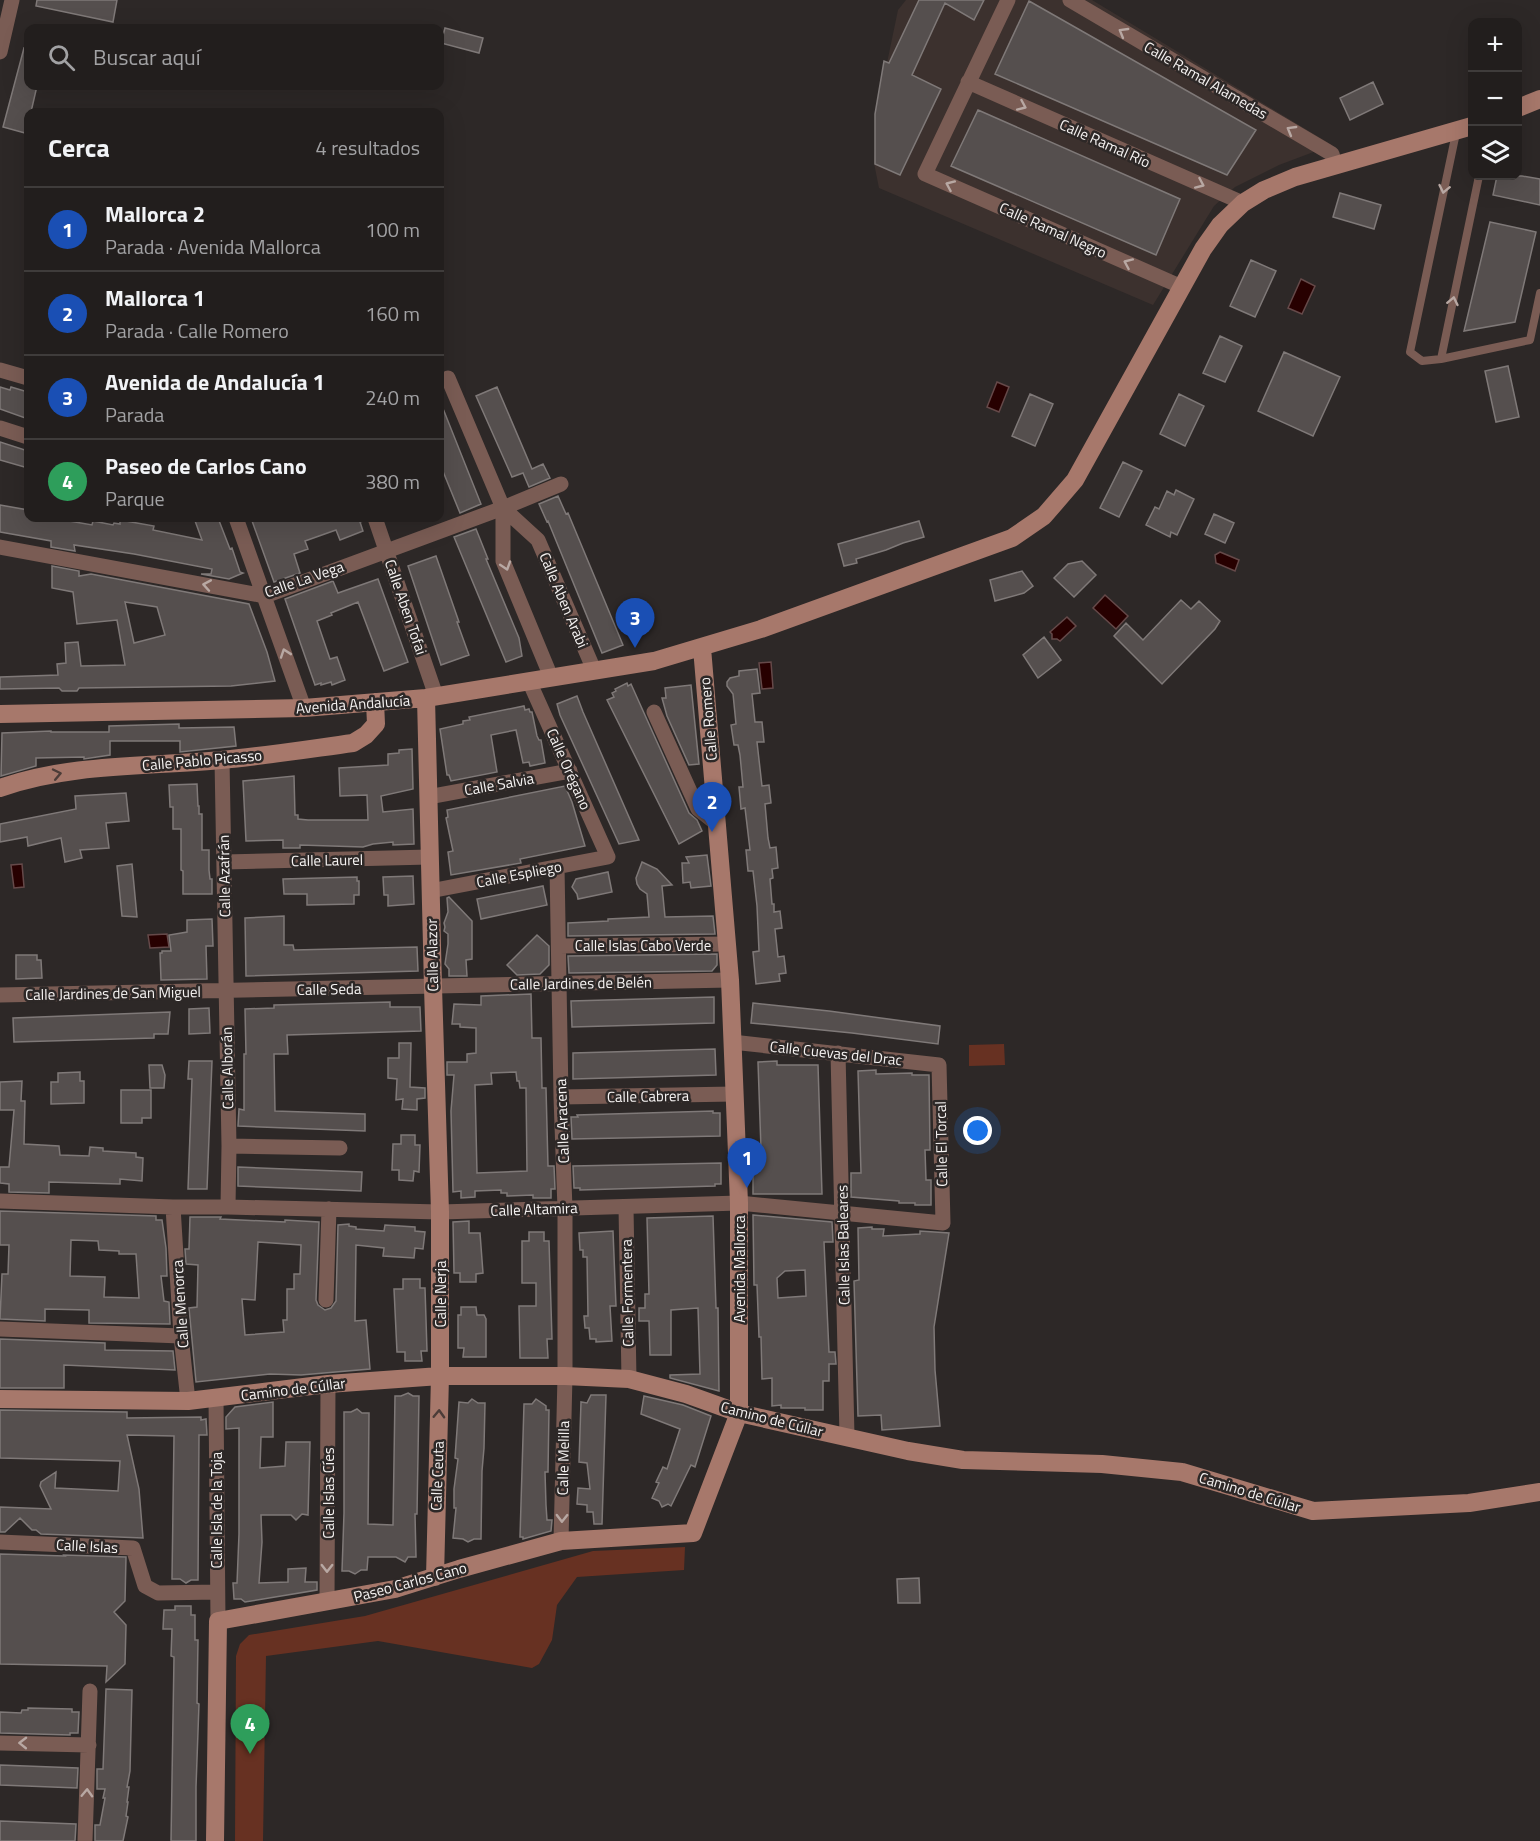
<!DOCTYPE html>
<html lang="es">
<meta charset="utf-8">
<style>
:root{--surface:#221e1d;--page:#2e2b2a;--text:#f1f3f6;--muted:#a2a2a4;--line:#3f3c3b;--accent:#57cec1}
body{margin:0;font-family:"Titillium Web",sans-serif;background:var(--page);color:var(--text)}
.controls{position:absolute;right:18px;top:18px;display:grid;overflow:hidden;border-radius:12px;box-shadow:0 6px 24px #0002}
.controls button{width:54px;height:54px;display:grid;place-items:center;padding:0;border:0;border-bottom:2px solid var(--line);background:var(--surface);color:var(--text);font:30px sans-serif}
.you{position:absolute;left:978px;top:1131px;width:21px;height:21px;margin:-15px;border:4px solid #fff;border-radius:50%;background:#1a73e8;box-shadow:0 0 0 9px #1a73e833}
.badge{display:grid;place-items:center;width:39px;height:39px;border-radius:50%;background:var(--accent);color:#fff;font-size:20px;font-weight:700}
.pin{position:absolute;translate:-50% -50px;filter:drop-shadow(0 2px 3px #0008)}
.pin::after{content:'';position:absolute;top:32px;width:21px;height:18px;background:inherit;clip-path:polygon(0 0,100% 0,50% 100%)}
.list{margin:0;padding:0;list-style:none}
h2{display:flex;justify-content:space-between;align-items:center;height:78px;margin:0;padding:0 24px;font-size:26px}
h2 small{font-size:20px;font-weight:400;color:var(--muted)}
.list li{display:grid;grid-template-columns:39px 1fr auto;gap:18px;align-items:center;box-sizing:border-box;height:84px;padding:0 24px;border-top:2px solid var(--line)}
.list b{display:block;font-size:22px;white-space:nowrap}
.list p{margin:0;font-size:20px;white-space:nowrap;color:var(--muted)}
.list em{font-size:20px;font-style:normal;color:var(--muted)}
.icon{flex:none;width:33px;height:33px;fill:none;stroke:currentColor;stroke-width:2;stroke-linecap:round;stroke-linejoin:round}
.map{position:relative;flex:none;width:1540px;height:1841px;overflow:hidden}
.search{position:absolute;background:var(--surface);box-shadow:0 6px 24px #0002;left:24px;top:24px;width:420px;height:66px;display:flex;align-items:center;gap:15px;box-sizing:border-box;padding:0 21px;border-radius:12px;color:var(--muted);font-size:22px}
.panel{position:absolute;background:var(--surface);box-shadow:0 6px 24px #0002;left:24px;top:108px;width:420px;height:414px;border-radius:12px}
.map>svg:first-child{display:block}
.built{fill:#3c312e}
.green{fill:#673122}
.water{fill:#270000;stroke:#654949;stroke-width:1.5}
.building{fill:#554f4e;stroke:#7f7978;stroke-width:1.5;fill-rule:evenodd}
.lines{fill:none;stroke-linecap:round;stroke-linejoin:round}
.lane{stroke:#7a5c54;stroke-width:8}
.street{stroke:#7a5c54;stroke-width:15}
.secondary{stroke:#a7786b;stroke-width:18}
.oneway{stroke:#b8a8a3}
.oneway2{stroke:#4c3c38}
.labels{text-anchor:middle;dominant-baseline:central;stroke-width:5;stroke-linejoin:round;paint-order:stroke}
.street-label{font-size:15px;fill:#f6f3f2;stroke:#2d2827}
</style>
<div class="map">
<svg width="1540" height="1841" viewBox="0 0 1540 1841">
<rect width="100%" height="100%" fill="#2d2827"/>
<!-- built -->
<path class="built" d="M906,0H1092L1332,145L1279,165L1235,187L1214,206L1153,305L879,188L874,163L878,106L898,10Z"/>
<!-- green -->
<path class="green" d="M1004,1044L1005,1065L969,1066V1045Z
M685,1547L684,1570L577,1577L557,1605L552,1640L539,1664L532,1668L378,1641L266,1656L263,1841H235L236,1656L240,1644L249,1635L365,1616L593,1551Z"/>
<!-- water -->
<path class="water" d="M1301,279L1315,286L1302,314L1288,308Z
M997,382L1009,387L999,412L987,407Z
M1220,552L1239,560L1235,571L1216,563L1215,555Z
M1105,595L1128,616L1116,629L1093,608Z
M1067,617L1076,626L1060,641L1057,639H1052V634L1050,632Z
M771,662L773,688L762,689L759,663Z
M22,864L24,887L14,888L11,865Z
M167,934L169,947L150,948L148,935Z"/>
<!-- building -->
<path class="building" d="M37,0H117L113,22L36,6Z
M919,0H984L974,20L945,3L912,75L941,89L900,175L875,164V114L884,61L889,63Z
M1029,1L1256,130L1227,175L995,74Z
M445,28L483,38L479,53L441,43Z
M24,48L28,49V86H37L31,112H28L25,133L3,127Z
M1373,82L1383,104L1350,120L1340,98Z
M978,110L1180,199L1156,255L951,166Z
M1497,176H1522L1540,179V205L1493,195Z
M1340,193L1381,205L1374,229L1333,217Z
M1490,222L1536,232L1515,322L1464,331Z
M1251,260L1276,271L1255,317L1230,306Z
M1220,336L1242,346L1225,382L1203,373Z
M1284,352L1340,377L1313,436L1258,411Z
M1508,366L1519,417L1496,422L1485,371Z
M0,387L10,390L11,387L28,392V419L0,409Z
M497,387L532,469L543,464L550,478L529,487L523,473L512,477L476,396Z
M1030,394L1053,404L1035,446L1012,436Z
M1179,394L1204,406L1185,446L1160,434Z
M440,401L481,504L460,513L440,464Z
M0,442L28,451V468L0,460Z
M1123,462L1142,471L1119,517L1100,508Z
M1176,490L1194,499L1177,535L1171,532L1170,537L1146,525L1155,507L1159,509L1167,491L1174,495Z
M558,496L566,514L568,513L623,645L602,653L548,521L547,522L539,504Z
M0,505L28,510V518H64V520L92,525L93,521L113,525L114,523L120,524V520L154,526L153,530L202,540L194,518H218L230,549L232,548L240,572L243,573L229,579L201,574H211L212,569L134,554L74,545L75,551L51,547V541L0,532Z
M1214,514L1234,523L1225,543L1205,534Z
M251,518H365L366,520L360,522L363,531L340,540L336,530L305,541L308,549L294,554L300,573L274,582Z
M919,521L924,537L903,543L886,550L856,559L857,563L844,566L838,544Z
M476,529L488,559H486L519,638L522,656L506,662L454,537Z
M436,556L459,622H457L469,655L441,665L408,566Z
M1082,561L1096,575L1074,597L1054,578L1068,564Z
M52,566L79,571V576L91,574L249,604L267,652L275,681L231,686L79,688L77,691H62L59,688L0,689V677L58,675L57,664L66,663L65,643L78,642L81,666L125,665L117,620L77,624L73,592L52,588ZM125,602L157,607L165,635L134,643Z
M1022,571L1033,586L1024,593L995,601L990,580Z
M378,579L408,662L384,671L358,602L331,613L332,615L317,621L330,659L337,657L345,680L332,685L331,682L321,685V683L315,685L285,599L333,581L338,593Z
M1181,600L1191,609L1199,601L1220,621L1215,629L1162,684L1114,636L1126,623L1143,640Z
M1044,637L1061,660L1038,678L1023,655Z
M757,669L760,693L752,694L755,722H762L764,742H757L762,786L769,785L771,803L765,804L768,838L770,848L776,847L778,868L772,869L773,878L770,879L772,904H774V912L780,911L782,928L775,929L778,957L784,956L786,973L779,974L780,981L756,984L753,952L759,951L757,906L753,871H748L746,850H750L745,808L741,809L739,787H743L740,755L738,745H734L731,725L736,724L733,694L727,686V682L730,678L739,676V671Z
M627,683L628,686L631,684L644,713L689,813L697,820L702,831L679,844L607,700L614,697L612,693L616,691L615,689Z
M691,685L699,764L689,765L667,716L662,698H666L665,688Z
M577,696L583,712L639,840L619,844L560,715L557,704Z
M524,706L525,710L529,709L530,712H532L537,736L539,740H541L545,763L530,766L529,762L523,763L516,730L491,735L497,772L451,781L449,775H447L440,729L463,724V721L470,720L469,717Z
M179,724V728L234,727L236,746L180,752V741H110V755L84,759V757L36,758V766L1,776L2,733L51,731V732H109V726Z
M412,749L413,789L381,796L383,812L413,809L414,844L393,845V842L373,844L363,847L300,845V848H283V840L246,841L243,781L294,776L295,815H298V819L308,820H368L367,795L340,796L339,768L388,765V754L399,753V750Z
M197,784L198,806H199V814H202V850H209V870L210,879H212V894H183V871L181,870V829H173V807H170L169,785Z
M565,786L572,802L585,846L520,859L521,863L451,875L448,852L453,851L446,818L448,817L447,810Z
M126,793L129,821L106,823L109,848L80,850L82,858L65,862L61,838L28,846L27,837L0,842V824L76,809L75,796Z
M707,855L711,886L691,888L690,882L683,883L682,863H689L686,857Z
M642,862L657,869L672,885L662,886L665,917L713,916L715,934L568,936V923L608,921V919L649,917L647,894L640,889L637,884L636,878Z
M132,864L137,917L122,916L117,866Z
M608,872L612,892L578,899L577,894L572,887L576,879Z
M413,876L414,904L388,906V895H384L383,877Z
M357,877V881H359V895H354V904L307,905V894H284L283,879Z
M543,886L547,905L481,919L477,899Z
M449,897L472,921V959L466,960L467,976H449V969L445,964L448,944V934L444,931L445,927L444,923L448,912L447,898Z
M284,916V945H293L294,950L417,947L418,971L246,976L245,918Z
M212,919L213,946H206L207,979L161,980L160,953H162V951H171L169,935L187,932V920Z
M537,935L549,946V965L540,974L517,975L507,965Z
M717,954V965L712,971L569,973L568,956Z
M16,955H37V960H41L42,978L16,979Z
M531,994L532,1038H541L542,1088H546L548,1166H554L555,1189H551V1198H533V1195L507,1196V1193H501V1190L475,1191V1197L461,1198V1191L453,1192L451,1111L454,1075H447V1062H467V1054L476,1053V1028L460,1027V1024H452L454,1004L481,1005V996ZM516,1072L517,1081H519L520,1088H526L527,1171L477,1173L475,1085L492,1084L491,1073Z
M714,997V1023L572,1027L571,1001Z
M390,1002V1007H420L421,1031L287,1035L288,1054H274L275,1111L365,1114V1131L238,1126L239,1109L244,1110V1054H246L245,1009L274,1008V1005Z
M753,1003L829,1011L940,1026L938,1044L852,1033L751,1023Z
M209,1008L210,1033L189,1034V1009Z
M170,1012L168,1034H154V1038L14,1042L13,1018Z
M399,1043H411L410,1087L425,1088V1098L417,1099V1110L402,1109L403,1099L396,1100L397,1079L388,1078V1058H399Z
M715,1049L716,1075L573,1079V1053Z
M189,1061H212L207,1189H188L192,1079H188Z
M777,1061V1065H818L822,1194H753V1149H761L758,1062Z
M149,1065H162L165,1075L164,1088H150Z
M876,1070V1074L912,1073V1075H929L930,1150H925L926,1180H931V1205H915V1203H899V1201L851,1197V1173H861L858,1071Z
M80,1072V1081H84V1103L51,1104V1082H58V1073Z
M22,1081L21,1101H25L24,1144L59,1146L60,1155L89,1156L90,1147L103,1148V1151L136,1153V1157L143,1158L142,1181L120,1179V1184L49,1182V1193L9,1192V1184L0,1183V1167H9L14,1110H0V1082Z
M121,1090H151V1118H142V1123H121Z
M713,1111V1113H720V1136L572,1139L571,1117H578L577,1115Z
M401,1135H415V1145H420L419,1172L414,1171L413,1181L399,1180V1170H392L393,1144H401Z
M721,1163V1184H715V1186L580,1190V1188H574L573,1166Z
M238,1167L362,1172L361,1191L238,1186Z
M0,1211L156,1216V1220H162L166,1248L167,1276H161L164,1301L169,1302L170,1324L89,1323V1310L45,1309V1321L0,1319L2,1274H8L9,1245H0ZM71,1240L98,1241L99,1250L119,1251V1254H136L139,1298L104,1297L105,1277L70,1276Z
M753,1215L832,1222L833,1242H824L829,1352H835L836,1364H829V1381H823V1410H805V1408H781V1405L772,1406V1378L762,1379L761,1337H759L757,1285H754ZM805,1270L806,1296L778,1298L777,1278L785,1271Z
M713,1216L716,1308H718L719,1391L670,1378V1375L700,1374L698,1308L671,1310V1355H650L649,1321H639V1308H645V1294H649L647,1218Z
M190,1217H221L220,1219L285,1222V1220L319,1222L316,1300L318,1305L325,1310L331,1308L336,1301L338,1225L349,1224V1226L356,1227V1229L384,1231L385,1225L415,1227V1231L425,1232L423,1249L415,1248L414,1258L383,1256L384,1248L356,1245L355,1321L366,1320L370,1369L301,1375L270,1374L196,1382L189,1308L197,1307L198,1265L186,1264L185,1249H189ZM258,1242L301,1245L300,1274H294V1289H287V1320H283L284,1332L245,1335L242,1299L255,1300Z
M469,1221V1233H480L483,1273L476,1274V1282H460V1273H454L453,1222Z
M872,1227V1229H884L883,1236L920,1234V1231L949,1233L934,1327L935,1370L940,1426L882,1430L881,1415L858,1416L854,1281L859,1280L858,1228Z
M613,1231L616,1306H610L612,1341L596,1342V1339H590L589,1328H585L584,1316H588L587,1257H583V1250H580L579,1233Z
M529,1232H544V1241H549L552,1339H547L548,1358H520L519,1306H536V1283H522V1241H529Z
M403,1279H420V1288H425L427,1351H421L422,1361H405V1352H397L394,1289H403Z
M461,1307H476L477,1315H484L486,1319V1357H463L464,1348H458V1315H461Z
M0,1339L105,1343V1350L173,1351L175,1370L64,1365V1388H0Z
M408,1393L413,1396H419L417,1514H415L416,1557H408L405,1562L396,1557H368L367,1570H361L355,1574L349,1571H342L344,1513V1412H351L357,1409L362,1413H369L368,1524L393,1525L395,1396H401Z
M591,1395H606L602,1524H594L593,1512H587V1505L577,1504L578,1488L590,1489L587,1463L579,1462L581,1402L587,1403Z
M644,1396L683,1405L711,1416L695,1467L691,1465L671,1506L668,1504L662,1507L659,1501L652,1498L659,1483L656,1482L663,1467L667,1469L680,1429L641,1414Z
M472,1399L478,1403H485L484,1448L482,1471L481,1539H474L468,1542L463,1539L453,1538L456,1508H454V1489L458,1459L455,1458L459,1402L468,1403Z
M536,1399L546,1406V1410H549L548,1472H545L546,1505L547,1520H552L551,1531L523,1539V1537H520L524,1404H532Z
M273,1402V1437H261L260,1468L285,1466L286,1442H310L308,1515L302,1514L296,1520L291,1515H261L262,1542L259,1583L288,1582V1569L306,1568L305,1582H317V1590L245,1602L241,1599H234L233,1583H237L239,1534V1428L226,1429V1417L235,1407Z
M0,1410L127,1412V1418L201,1417V1420L206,1419L207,1435H199L198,1580H191L186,1583L180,1579H172L174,1436L127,1435L139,1489L143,1538L41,1534L36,1530H32L20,1518L5,1532H0V1507L51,1509L40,1486L41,1482L56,1472L55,1488L118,1491L120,1461L0,1458Z
M0,1554L65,1556L64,1555L126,1557L125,1601L114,1612L126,1625L125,1664L106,1682L107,1666L0,1664Z
M919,1578L920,1603H898L897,1579Z
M175,1606H191V1615H195V1640H198L197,1703L199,1704L196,1787V1841H171L174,1657L171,1656L172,1629H163L164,1610H175Z
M106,1689L132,1690L130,1771L127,1787H129L127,1802H128L126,1816L128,1817L123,1841H95V1825H100L105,1798H103L105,1789H97V1769H103Z
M28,1708L72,1709V1712H79L78,1733H70V1735L0,1733V1712L21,1713L22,1710H28Z
M0,1765L78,1768L77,1788L0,1785Z
M0,1821L76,1824L75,1841H0Z"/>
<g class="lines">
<!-- lane -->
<path class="lane" d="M1456,133L1410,352L1422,361L1441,359L1530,340L1540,293
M1441,359L1479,176"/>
<!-- street -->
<path class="street" d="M1008,0L925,174L1182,287
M1070,0L1332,154L1335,165
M0,52L12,0
M968,82L1243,203
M0,370L28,378
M448,378L503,508V561L551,677
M0,428L28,437
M503,508L538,540L594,670
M236,518L304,708
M375,518L436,696
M0,547L265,596L503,508L561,484
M654,712L698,809L718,825
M222,760L229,1146L228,1207
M428,797L570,771
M224,862L430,857
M557,867L561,1097L565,1209V1376L561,1541
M430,891L608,857L529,681
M559,946L727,944
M0,995L730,980
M838,1053L847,1436
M561,1097L734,1094
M229,1146L340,1148
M0,1201L173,1207H228L440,1212L739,1203L943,1223L939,1065L732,1042
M173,1207L181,1336L188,1401
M626,1207L629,1379
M326,1300L329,1209
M0,1329L181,1336
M216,1398L218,1621
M0,1542L133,1548L145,1586L158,1593L217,1592
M327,1602L328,1384
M0,1743L89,1745
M85,1841L90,1691"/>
<!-- secondary -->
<path class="secondary" d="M1518,108L1540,99
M426,698L433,987L440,1212V1376L435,1577
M0,714L304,708L426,698L654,661L761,629L1012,538L1044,516L1075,480L1203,249L1220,225L1243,203L1264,190L1295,177L1472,126
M0,788C71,763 148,767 221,760C265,756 309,749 353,743L366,735L376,724L375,702
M0,1399L188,1401L328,1384L440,1376H565L629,1379L686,1394L739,1413L908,1451L963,1460L1102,1464L1182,1472L1313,1511L1469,1503L1540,1492
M215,1841L218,1621L395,1589L459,1569L561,1541L693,1533L739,1413V1203L730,980L702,648"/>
</g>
<!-- one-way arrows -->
<defs><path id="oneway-chevron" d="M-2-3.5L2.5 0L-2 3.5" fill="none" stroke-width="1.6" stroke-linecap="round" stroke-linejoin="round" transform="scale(1.5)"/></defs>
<g class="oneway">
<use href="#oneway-chevron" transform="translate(1123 32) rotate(-150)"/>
<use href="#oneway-chevron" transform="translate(1022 106) rotate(24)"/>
<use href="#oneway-chevron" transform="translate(1291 130) rotate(-150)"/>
<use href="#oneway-chevron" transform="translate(1200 184) rotate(24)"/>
<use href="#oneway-chevron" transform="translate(950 185) rotate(-156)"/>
<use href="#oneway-chevron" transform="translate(1444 189) rotate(102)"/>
<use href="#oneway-chevron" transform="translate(1128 263) rotate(-156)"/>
<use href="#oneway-chevron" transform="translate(1453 301) rotate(-78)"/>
<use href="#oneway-chevron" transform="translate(506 566) rotate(72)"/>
<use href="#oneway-chevron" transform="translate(207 585) rotate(-170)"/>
<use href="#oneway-chevron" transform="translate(285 653) rotate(-109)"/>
<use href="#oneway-chevron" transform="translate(562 1518) rotate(91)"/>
<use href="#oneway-chevron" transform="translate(327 1568) rotate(90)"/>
<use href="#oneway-chevron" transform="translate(23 1743) rotate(-179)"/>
<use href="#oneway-chevron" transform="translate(87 1793) rotate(-88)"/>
</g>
<g class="oneway2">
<use href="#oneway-chevron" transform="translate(57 774) rotate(-12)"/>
<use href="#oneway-chevron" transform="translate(439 1414) rotate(-88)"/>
</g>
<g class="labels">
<!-- street labels -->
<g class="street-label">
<text transform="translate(1206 80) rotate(30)">Calle Ramal Alamedas</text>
<text transform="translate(1105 143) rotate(24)">Calle Ramal Río</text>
<text transform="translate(1053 230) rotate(24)">Calle Ramal Negro</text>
<text transform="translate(304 579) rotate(-19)">Calle La Vega</text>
<text transform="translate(564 600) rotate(67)">Calle Aben Arabi</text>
<text transform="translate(406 607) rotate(71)">Calle Aben Tofai</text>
<text transform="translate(353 704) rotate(-4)">Avenida Andalucía</text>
<text transform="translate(708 719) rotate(-95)">Calle Romero</text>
<text transform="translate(202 760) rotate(-5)">Calle Pablo Picasso</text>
<text transform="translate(569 769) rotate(66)">Calle Orégano</text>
<text transform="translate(499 784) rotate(-10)">Calle Salvia</text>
<text transform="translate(327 860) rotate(-1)">Calle Laurel</text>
<text transform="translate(519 874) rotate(-11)">Calle Espliego</text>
<text transform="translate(224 876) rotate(-91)">Calle Azafrán</text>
<text x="643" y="945">Calle Islas Cabo Verde</text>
<text transform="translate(432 955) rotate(-91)">Calle Alazor</text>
<text transform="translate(581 983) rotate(-1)">Calle Jardines de Belén</text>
<text transform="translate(329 989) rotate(-1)">Calle Seda</text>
<text transform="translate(113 993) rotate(-1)">Calle Jardines de San Miguel</text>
<text transform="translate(836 1053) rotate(6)">Calle Cuevas del Drac</text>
<text transform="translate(227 1068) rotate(-91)">Calle Alborán</text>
<text transform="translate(648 1096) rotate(-1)">Calle Cabrera</text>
<text transform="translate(562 1121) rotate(-92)">Calle Aracena</text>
<text transform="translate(941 1144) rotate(-91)">Calle El Torcal</text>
<text transform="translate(534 1209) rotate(-2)">Calle Altamira</text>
<text transform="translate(843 1245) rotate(-91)">Calle Islas Baleares</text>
<text transform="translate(739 1269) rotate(-90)">Avenida Mallorca</text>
<text transform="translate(627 1293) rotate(-91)">Calle Formentera</text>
<text transform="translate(440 1294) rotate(-90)">Calle Nerja</text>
<text transform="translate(180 1304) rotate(-94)">Calle Menorca</text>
<text transform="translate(293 1389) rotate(-7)">Camino de Cúllar</text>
<text transform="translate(772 1419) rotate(14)">Camino de Cúllar</text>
<text transform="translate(563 1458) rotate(-89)">Calle Melilla</text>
<text transform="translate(437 1476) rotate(-88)">Calle Ceuta</text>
<text transform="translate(1250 1492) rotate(17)">Camino de Cúllar</text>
<text transform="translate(328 1493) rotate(-90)">Calle Islas Cíes</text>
<text transform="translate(216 1510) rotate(-90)">Calle Isla de la Toja</text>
<text transform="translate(87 1546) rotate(3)">Calle Islas</text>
<text transform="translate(410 1582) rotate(-15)">Paseo Carlos Cano</text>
</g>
</g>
</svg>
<div class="controls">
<button>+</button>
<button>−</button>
<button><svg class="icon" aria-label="layers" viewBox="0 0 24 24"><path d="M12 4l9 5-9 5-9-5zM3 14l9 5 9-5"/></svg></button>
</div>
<div class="you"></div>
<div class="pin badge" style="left:747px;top:1188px;background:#1a4fb4">1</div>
<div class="pin badge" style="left:712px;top:832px;background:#1a4fb4">2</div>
<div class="pin badge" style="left:635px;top:648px;background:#1a4fb4">3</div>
<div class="pin badge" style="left:250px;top:1754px;background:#2e9e5b">4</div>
<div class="search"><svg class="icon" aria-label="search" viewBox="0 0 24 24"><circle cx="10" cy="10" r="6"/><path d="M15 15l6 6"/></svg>Buscar aquí</div>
<section class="panel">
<h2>Cerca<small>4 resultados</small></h2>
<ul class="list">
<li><span class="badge" style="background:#1a4fb4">1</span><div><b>Mallorca 2</b><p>Parada · Avenida Mallorca</p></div><em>100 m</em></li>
<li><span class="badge" style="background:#1a4fb4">2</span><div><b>Mallorca 1</b><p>Parada · Calle Romero</p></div><em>160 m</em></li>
<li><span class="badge" style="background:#1a4fb4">3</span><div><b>Avenida de Andalucía 1</b><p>Parada</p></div><em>240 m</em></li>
<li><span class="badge" style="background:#2e9e5b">4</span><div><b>Paseo de Carlos Cano</b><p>Parque</p></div><em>380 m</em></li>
</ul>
</section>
</div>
